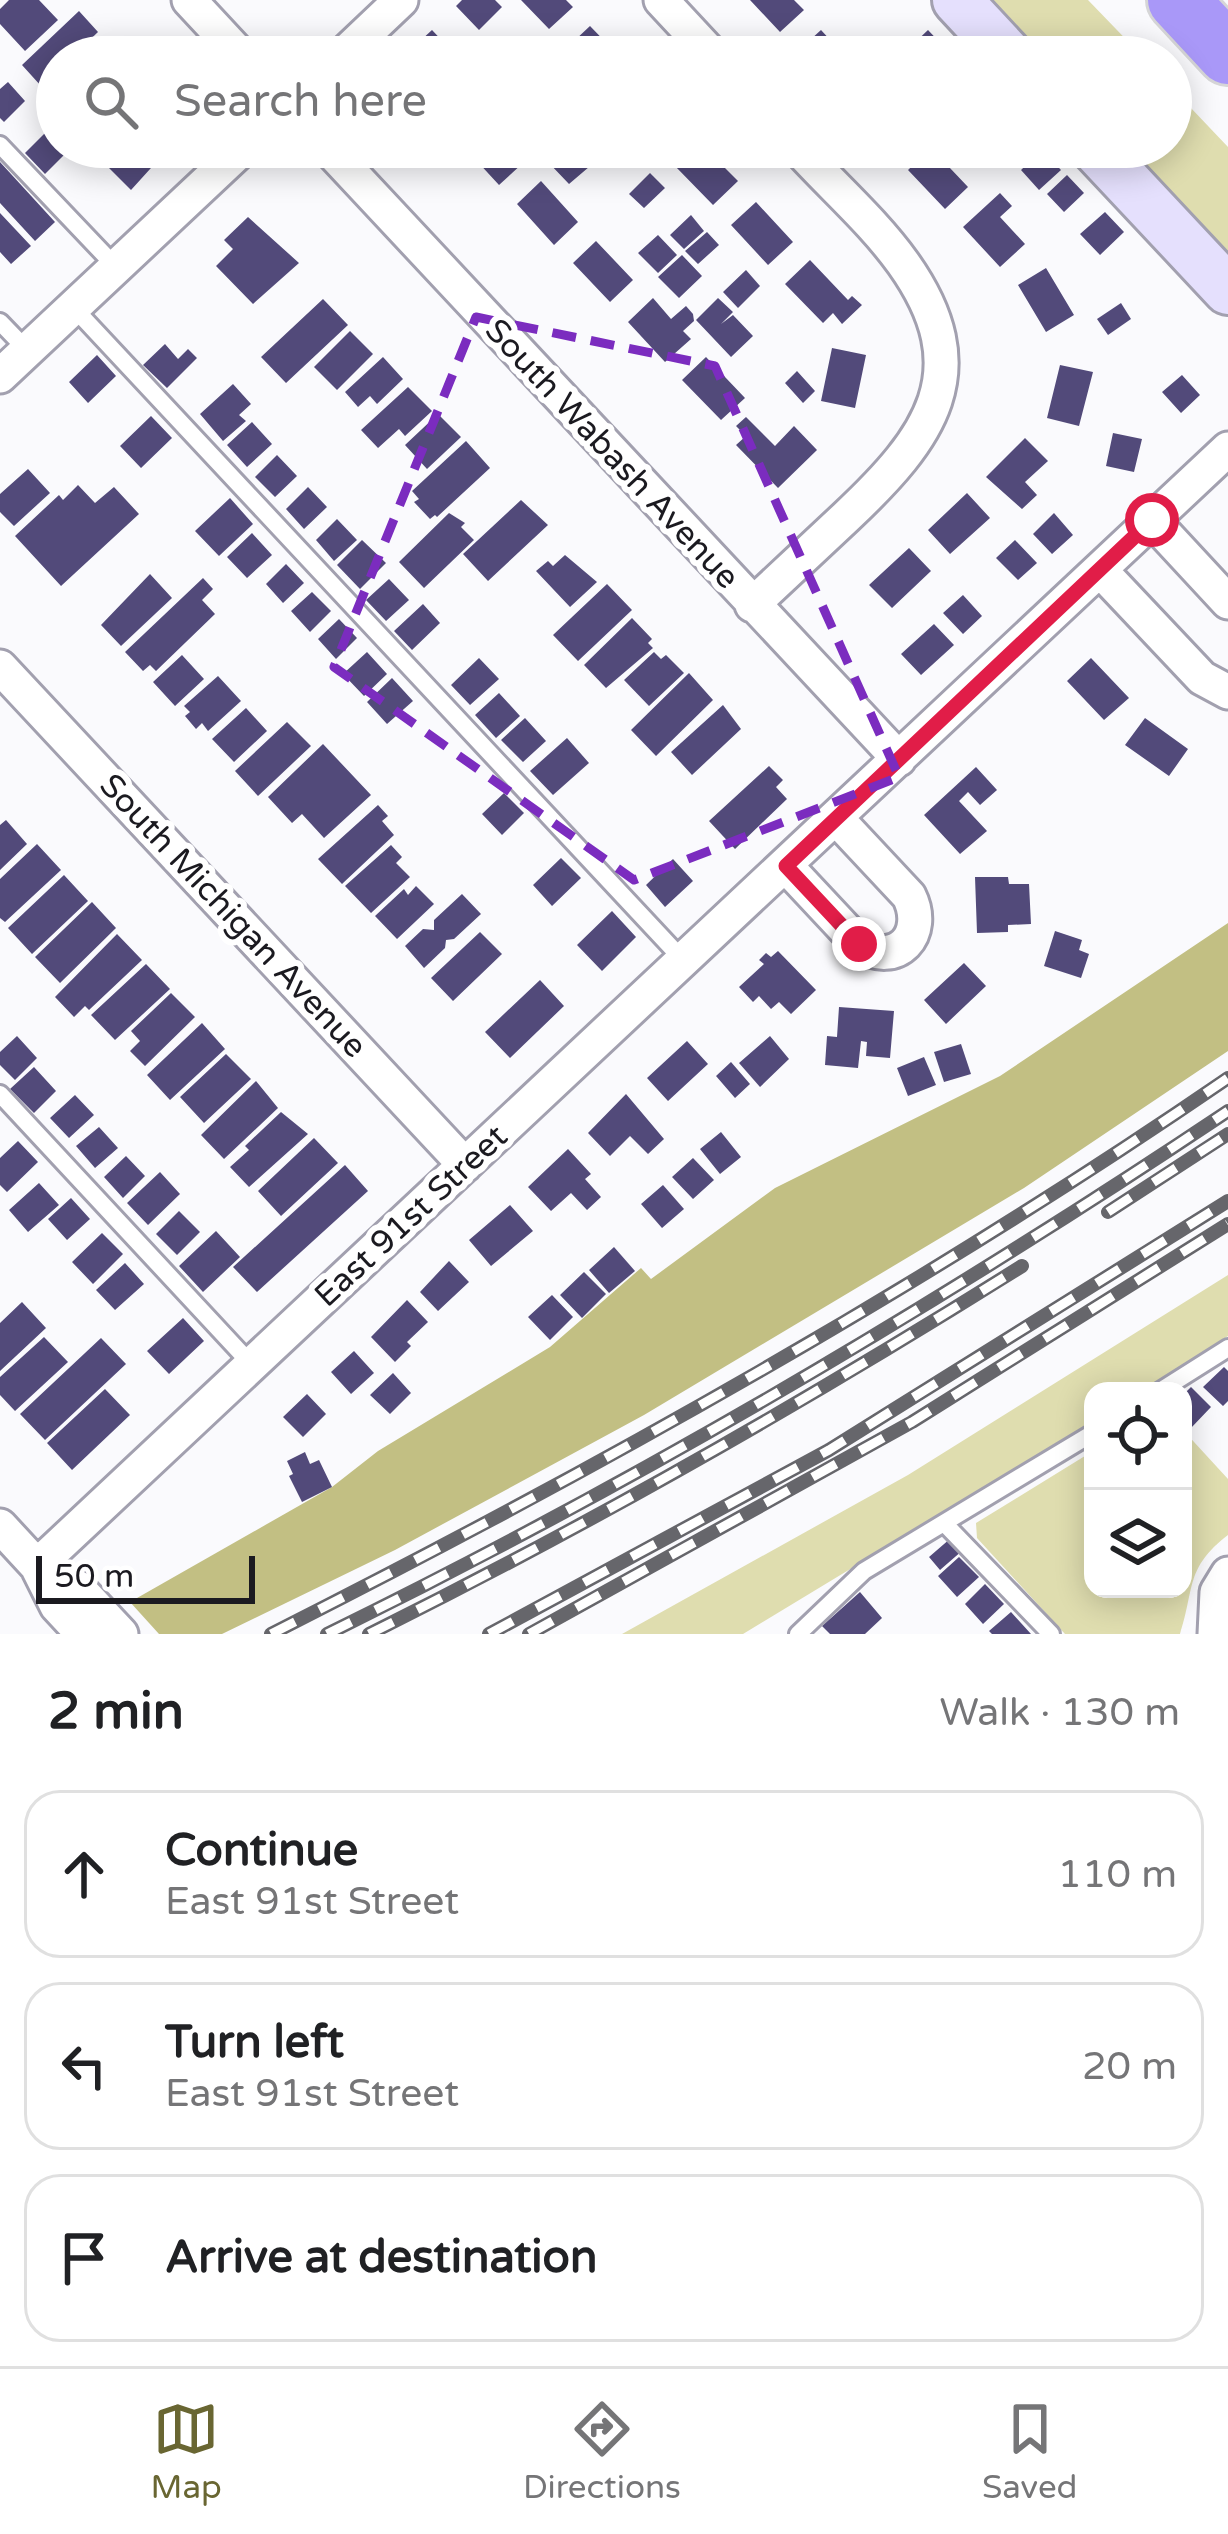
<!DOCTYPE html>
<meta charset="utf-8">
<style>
:root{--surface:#fff;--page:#f2f2f2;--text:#202124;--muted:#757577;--line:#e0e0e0;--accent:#696632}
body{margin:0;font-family:"Varela Round",sans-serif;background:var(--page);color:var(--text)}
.controls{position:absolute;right:36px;bottom:36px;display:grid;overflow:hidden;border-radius:24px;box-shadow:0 6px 30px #0003}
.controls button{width:108px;height:108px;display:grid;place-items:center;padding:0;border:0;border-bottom:3px solid var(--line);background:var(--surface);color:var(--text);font:60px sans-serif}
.scale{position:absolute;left:36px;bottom:30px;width:219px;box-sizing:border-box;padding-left:12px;border:6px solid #1b1a20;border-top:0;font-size:33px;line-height:42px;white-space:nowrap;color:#1b1a20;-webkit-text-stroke:9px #fff;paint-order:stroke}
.stop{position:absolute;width:36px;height:36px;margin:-27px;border:9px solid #e11d48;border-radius:50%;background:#fff}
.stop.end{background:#e11d48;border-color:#fff;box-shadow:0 3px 12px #0008}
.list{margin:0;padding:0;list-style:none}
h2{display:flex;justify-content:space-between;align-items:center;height:156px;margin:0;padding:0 48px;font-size:51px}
h2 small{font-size:39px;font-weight:400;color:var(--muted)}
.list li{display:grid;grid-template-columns:78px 1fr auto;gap:36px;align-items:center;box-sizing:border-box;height:168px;margin:0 24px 24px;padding:0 24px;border:3px solid var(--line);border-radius:36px}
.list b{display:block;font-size:45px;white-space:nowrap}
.list p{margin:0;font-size:39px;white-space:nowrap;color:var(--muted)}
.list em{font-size:39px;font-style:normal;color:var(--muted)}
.icon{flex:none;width:66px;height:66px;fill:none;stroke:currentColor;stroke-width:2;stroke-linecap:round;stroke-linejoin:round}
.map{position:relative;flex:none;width:1228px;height:1634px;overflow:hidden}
.search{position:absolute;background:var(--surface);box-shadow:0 6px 30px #0003;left:36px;right:36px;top:36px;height:132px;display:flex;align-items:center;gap:30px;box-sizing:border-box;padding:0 42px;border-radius:66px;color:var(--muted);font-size:45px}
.sheet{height:732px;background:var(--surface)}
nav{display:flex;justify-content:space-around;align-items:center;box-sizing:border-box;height:168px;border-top:3px solid var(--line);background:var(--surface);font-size:33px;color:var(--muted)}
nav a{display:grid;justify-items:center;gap:6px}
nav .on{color:var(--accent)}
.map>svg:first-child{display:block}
.green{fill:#dfddaf}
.forest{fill:#c2bf83}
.building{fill:#524a7a}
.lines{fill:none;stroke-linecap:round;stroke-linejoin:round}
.service-casing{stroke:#a2a0af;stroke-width:22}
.minor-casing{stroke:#a2a0af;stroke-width:39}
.secondary-casing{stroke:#a2a0af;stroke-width:54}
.motorway-casing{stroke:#d6d6d7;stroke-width:66}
.service{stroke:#fff;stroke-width:16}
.minor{stroke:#fff;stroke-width:33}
.secondary{stroke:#e5e0fd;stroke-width:48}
.motorway{stroke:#a998f8;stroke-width:60}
.rail-casing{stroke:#66666b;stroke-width:14}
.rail{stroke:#fff;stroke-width:9;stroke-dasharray:27;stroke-linecap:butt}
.route{stroke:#e11d48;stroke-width:15}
.marked{fill:none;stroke:#7b2cbf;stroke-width:9;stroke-dasharray:24 15;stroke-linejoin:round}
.labels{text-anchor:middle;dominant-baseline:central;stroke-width:12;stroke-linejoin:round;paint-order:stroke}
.street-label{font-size:33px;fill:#1b1a20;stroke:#fff}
</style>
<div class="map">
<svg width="1228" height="1634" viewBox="0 0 1228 1634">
<rect width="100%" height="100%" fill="#fafafd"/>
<!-- green -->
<path class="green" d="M990,0H1088L1143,57H1043Z
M1171,87L1228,147V254L1128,147H1171Z
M1228,1275V1336L1144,1391H1093V1422L743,1634H622L908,1475Z
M1183,1430L1228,1479V1535C1185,1568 1195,1588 1180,1634H1065L977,1538L976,1523L1093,1451V1589H1183Z"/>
<!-- forest -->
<path class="forest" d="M1228,923V1051L1024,1188L644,1415L395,1550L222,1634H159L130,1602L332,1487L378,1451L550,1347L641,1268L651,1279L775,1188L1000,1076Z"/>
<!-- building -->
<path class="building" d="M9,0H39L58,20L25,51L0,24V9Z
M462,0H495L502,7L479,30L456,6Z
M521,0H566L573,7L549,29Z
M750,0H794L804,10L780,32Z
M79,11L98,32L72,57H57V71L41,86L22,65Z
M590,26L620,57H557Z
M432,30L451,50L444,57H434L419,42Z
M821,30L846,57H803L798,51Z
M928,30L948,51L941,57H912L906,51Z
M8,82L25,101L4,122L0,118V89Z
M49,129L57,138V147L69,150L45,174L25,153Z
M128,147H170L131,190L108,167Z
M464,147H508L523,163L499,185Z
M563,147H583L596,161L569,184L548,162Z
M694,147H704L738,181L713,205L675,166Z
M931,148L968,187L945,209L908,170Z
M1042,150L1061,170L1039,190L1021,170Z
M0,162L55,222L35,241L0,203Z
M650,173L665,188L644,208L629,194Z
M1067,175L1084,193L1064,212L1047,194Z
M541,181L578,222L554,245L517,204Z
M1000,193L1012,206L1000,217L1025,244L1000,267L963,227Z
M756,202L793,242L768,265L731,225Z
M1105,212L1124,232L1100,255L1080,234Z
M0,213L31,246L11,264L0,252Z
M691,215L704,231L684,249L670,235Z
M248,217L299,263L253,304L216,266L233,249L224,240Z
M707,232L719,245L698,264L685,251Z
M658,235L677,255L658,273L638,253Z
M596,241L633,280L610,302L573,263Z
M682,255L702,276L679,298L658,277Z
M810,260L848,300L852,296L862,305L842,324L833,313L823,323L785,284Z
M1046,268L1074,315L1046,332L1018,285Z
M746,270L760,286L738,308L723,292Z
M653,298L671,319L686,306L693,314L694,321L683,331L691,339L665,362L628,322Z
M718,298L733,312L721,324L733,315L753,336L731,357L696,320Z
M323,299L348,325L286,383L261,357Z
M1121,303L1131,319L1108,335L1097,319Z
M350,331L373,354L337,390L314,367Z
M165,344L178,359L188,349L197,358L167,388L143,365Z
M832,348L866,355L855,408L821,401Z
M97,355L116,376L88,403L69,382Z
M383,357L403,379L377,404L370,396L358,407L345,392Z
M706,357L745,398L721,420L682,380Z
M1060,365L1093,372L1079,426L1047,418Z
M797,371L815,391L803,403L785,383Z
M1182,375L1200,395L1181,413L1162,392Z
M233,384L251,404L239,415L246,421L223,441L200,414Z
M408,387L432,411L405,436L399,429L378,448L361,430Z
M438,414L461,437L427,469L405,445Z
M151,416L172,438L141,468L120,446Z
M746,417L775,446L794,426L817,450L778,488L736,445L746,436L736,426Z
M252,422L272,444L247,467L227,445Z
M1113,433L1142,439L1134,472L1106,466Z
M1025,438L1048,461L1025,482L1037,495L1022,509L986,477Z
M466,441L490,468L437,517L435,515L430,519L414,502L419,499L412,491Z
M277,455L297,476L275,497L255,477Z
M28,469L50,493L14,526L0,512V494Z
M78,485L95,503L114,487L139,514L61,586L15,536L59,495L63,500Z
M308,487L327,507L304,529L286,509Z
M967,493L990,518L950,554L928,530Z
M230,498L253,524L219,556L195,531Z
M521,500L548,525L488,581L463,554Z
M449,513L465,523L461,527L474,540L424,588L399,562Z
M1054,513L1073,535L1052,554L1033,534Z
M337,519L357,540L334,561L316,540Z
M252,533L272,555L247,578L227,557Z
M362,540L386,563L360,589L337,565Z
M1015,540L1037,563L1018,580L996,558Z
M909,548L931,571L892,608L869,585Z
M565,555L597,582L570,607L536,571L548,561L553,566Z
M286,564L304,583L283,603L266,584Z
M150,574L172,598L121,646L101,625Z
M203,578L213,589L202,600L215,614L156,671L150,665L143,671L125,652Z
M389,579L409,600L386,621L366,600Z
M607,584L632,610L578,661L553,635Z
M312,592L331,611L310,632L291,611Z
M963,595L982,616L963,634L943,613Z
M423,604L440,623L412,650L394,631Z
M632,618L652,639L648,643L653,648L606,688L584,665Z
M339,619L357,638L336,659L318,639Z
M934,624L954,645L921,675L901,654Z
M367,652L387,674L364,696L343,674Z
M654,652L661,659L666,655L684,673L649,706L624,680Z
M182,655L204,679L175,706L153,682Z
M479,658L499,679L470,705L451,685Z
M1091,658L1129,698L1104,720L1067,681Z
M689,673L713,700L656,756L631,730Z
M218,676L241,701L208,731L202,723L196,729L185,716L190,712L184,706Z
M392,678L413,701L387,724L367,702Z
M499,693L520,716L496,738L475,715Z
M723,705L741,729L692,775L671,752Z
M246,708L267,731L234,762L212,739Z
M525,718L546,741L523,762L501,740Z
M1145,718L1188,749L1169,776L1125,745Z
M287,722L311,746L258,796L235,771Z
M567,738L589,763L553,795L530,771Z
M323,744L371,795L324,838L302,814L292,823L268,797Z
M769,766L783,780L776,787L787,799L735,849L709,821Z
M976,767L997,790L980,805L968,792L959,801L987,831L960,854L924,815Z
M504,793L524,813L502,835L482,814Z
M378,805L388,816L382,821L394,835L342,884L318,859Z
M6,820L27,844L0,870V825Z
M37,844L61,870L5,922L0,918V879Z
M391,845L402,857L396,863L410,877L371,913L345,886Z
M561,858L581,878L552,906L533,885Z
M673,859L693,881L665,907L646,885Z
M64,875L88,901L32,954L8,928Z
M975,877H1008L1009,884H1029L1031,924L1008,925V932L977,933Z
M416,886L434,904L397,939L375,916L404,889L408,895Z
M462,894L481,914L454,939L446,940L445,948L424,968L405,946L423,929L434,930V920Z
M92,902L116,928L60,983L35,957Z
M612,911L636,937L602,971L577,945Z
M1055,931L1082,940L1079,950L1089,954L1081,978L1044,966Z
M480,932L502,954L453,1001L431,978Z
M117,934L142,960L89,1010L85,1006L74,1017L55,997Z
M778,951L816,990L791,1014L779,1002L771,1009L759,996L753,1002L739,987L764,964L759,960L766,953L771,957Z
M964,963L986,986L946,1024L924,1000Z
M146,964L170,989L115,1040L91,1015Z
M540,980L564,1006L510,1058L485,1032Z
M171,993L195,1017L145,1066L130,1051L140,1041L131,1031Z
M839,1007L894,1011L890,1058L866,1056L867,1042L861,1041L858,1068L825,1065L827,1036L837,1037Z
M202,1023L225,1049L170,1100L147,1075Z
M17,1036L37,1058L15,1080L0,1065V1052Z
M770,1036L789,1059L760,1087L739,1063Z
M687,1041L708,1064L668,1101L647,1078Z
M961,1044L971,1074L944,1082L934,1052Z
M226,1054L251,1079L204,1123L180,1097Z
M924,1057L936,1085L908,1096L897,1068Z
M731,1062L750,1084L735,1098L716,1076Z
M34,1067L56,1091L34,1113L10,1089Z
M256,1081L278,1108L224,1159L201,1135Z
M626,1094L664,1139L648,1154L630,1136L610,1156L588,1133Z
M75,1095L94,1115L69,1138L50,1118Z
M281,1112L308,1134L249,1187L230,1167L249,1150L245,1146Z
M99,1127L118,1148L95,1168L76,1146Z
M721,1132L741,1157L720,1174L700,1149Z
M314,1138L338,1163L281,1216L258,1191Z
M18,1141L38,1162L7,1192L0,1185V1158Z
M568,1149L591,1174L585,1179L601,1197L587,1210L571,1193L551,1211L528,1187Z
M126,1156L145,1176L123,1198L104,1177Z
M693,1158L714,1180L693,1199L672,1177Z
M345,1165L368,1191L257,1292L233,1267Z
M160,1172L180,1194L148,1225L127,1203Z
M39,1183L59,1205L28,1232L9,1210Z
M663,1185L684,1209L662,1228L641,1204Z
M71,1198L90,1219L67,1240L48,1219Z
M510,1205L533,1231L491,1266L469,1240Z
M179,1211L200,1232L177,1255L156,1234Z
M216,1231L240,1257L203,1292L179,1266Z
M102,1233L123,1254L93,1284L72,1262Z
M614,1247L635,1271L609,1293L589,1270Z
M449,1261L469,1282L438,1311L420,1292Z
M125,1263L144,1284L115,1310L96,1290Z
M584,1272L606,1294L582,1318L560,1295Z
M552,1295L573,1317L550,1340L528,1317Z
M407,1300L428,1322L407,1342L411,1346L395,1362L371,1337Z
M22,1302L46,1328L0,1371V1323Z
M183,1318L204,1341L169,1374L147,1351Z
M44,1337L68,1362L15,1411L0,1395V1377Z
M101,1338L126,1364L45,1440L20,1414Z
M354,1351L374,1373L351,1394L331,1372Z
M1224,1367L1228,1371V1401L1223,1406L1203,1387Z
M393,1373L411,1393L390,1414L370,1395Z
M1191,1387L1211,1407L1191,1428L1183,1421V1395Z
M105,1389L130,1415L72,1470L47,1443Z
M307,1394L326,1414L303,1437L283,1417Z
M305,1452L310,1464L319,1460L332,1487L302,1502L289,1476L293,1474L287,1461Z
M951,1538L963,1550L940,1570L929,1557Z
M959,1557L979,1577L957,1597L938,1576Z
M985,1584L1004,1604L983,1624L965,1604Z
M860,1592L882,1618L865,1634H830L822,1626Z
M1011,1612L1031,1634H992L989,1631Z"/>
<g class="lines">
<!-- service casing -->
<g class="service-casing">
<path id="service" d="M0,145L116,267
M73,307L684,961
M0,322L27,350
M0,1094L252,1365
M1160,1391L1228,1348
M944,1523L1051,1634
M798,1634L864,1571L1093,1433"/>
</g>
<!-- minor casing -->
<g class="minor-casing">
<path id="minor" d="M189,0L242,57
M661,0L714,57
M341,57L401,0
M327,147L899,759
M0,376L244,147
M1152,520L1228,602
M1100,570L1202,678L1228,692
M752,605C783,576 815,546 846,517C930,438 980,371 903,263C873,221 831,185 797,147
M0,667L465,1165
M786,866L859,944C897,969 928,934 909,896L836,818
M0,1526L37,1566L57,1606L83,1634
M37,1566L1228,449
M37,1566L77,1587L121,1634
M1215,1634L1217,1592L1228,1574"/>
</g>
<!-- secondary casing -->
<g class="secondary-casing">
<path id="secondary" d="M957,0L1010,57
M1094,147L1228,290"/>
</g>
<!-- motorway casing -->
<g class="motorway-casing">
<path id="motorway" d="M1178,0L1228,54"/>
</g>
<!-- service -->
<use href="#service" class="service"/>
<!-- minor -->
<use href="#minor" class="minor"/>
<!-- secondary -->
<use href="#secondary" class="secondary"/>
<!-- motorway -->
<use href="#motorway" class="motorway"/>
<!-- rail casing -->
<g class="rail-casing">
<path id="rail" d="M1108,1212L1228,1134
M271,1634C601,1467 923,1287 1228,1078
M327,1634C639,1481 939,1304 1228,1111
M369,1634C593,1523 810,1399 1022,1266
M489,1634L829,1450L1228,1201
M529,1634L912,1422L1228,1224"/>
</g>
<!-- rail -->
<use href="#rail" class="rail"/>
</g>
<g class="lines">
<!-- route -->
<path class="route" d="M859,944L786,866L1152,520"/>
</g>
<!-- marked area -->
<path class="marked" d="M476,317L715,366L899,777L634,880L334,667Z"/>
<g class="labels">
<!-- street labels -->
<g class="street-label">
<text transform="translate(612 454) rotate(47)">South Wabash Avenue</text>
<text transform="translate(233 916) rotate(47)">South Michigan Avenue</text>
<text transform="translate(411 1216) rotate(-43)">East 91st Street</text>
</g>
</g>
</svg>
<div class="controls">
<button><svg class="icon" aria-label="locate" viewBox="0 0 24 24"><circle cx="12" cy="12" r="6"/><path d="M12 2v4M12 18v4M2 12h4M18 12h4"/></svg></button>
<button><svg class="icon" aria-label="layers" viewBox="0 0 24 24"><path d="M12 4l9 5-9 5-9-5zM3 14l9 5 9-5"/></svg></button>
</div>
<div class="scale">50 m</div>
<div class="stop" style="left:1152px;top:520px"></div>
<div class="stop end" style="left:859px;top:944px"></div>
<div class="search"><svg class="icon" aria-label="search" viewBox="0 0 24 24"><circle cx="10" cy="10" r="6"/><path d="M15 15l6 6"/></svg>Search here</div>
</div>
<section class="sheet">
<h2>2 min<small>Walk · 130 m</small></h2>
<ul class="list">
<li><svg class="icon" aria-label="ahead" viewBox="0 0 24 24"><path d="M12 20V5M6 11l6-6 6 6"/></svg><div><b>Continue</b><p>East 91st Street</p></div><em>110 m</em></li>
<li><svg class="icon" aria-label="left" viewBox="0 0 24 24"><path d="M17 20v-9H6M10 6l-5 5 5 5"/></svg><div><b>Turn left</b><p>East 91st Street</p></div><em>20 m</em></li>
<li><svg class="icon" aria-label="arrive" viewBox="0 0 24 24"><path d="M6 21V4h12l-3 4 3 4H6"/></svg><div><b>Arrive at destination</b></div></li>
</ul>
</section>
<nav>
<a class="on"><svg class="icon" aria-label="map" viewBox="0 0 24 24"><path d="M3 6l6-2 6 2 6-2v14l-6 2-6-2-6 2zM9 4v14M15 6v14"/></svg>Map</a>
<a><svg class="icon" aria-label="directions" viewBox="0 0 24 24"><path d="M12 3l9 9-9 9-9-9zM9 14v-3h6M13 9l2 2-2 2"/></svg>Directions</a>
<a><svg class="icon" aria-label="saved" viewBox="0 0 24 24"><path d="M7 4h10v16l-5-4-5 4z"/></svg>Saved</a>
</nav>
